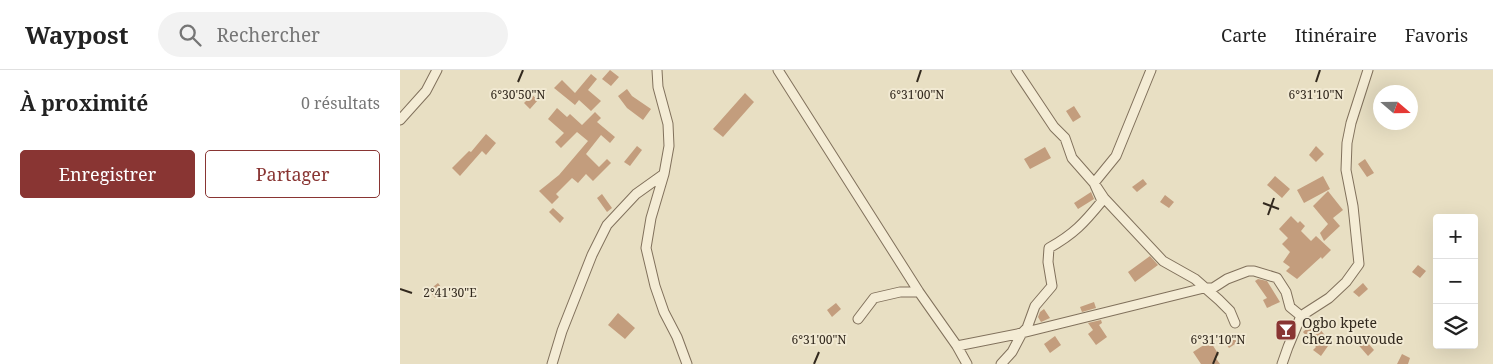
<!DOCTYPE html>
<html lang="fr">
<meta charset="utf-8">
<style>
:root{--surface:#fff;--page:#f2f2f2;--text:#222;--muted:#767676;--line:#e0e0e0;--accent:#893533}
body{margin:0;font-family:"Noto Serif",serif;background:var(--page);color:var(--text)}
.controls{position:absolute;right:15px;bottom:15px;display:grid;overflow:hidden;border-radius:5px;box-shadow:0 5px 20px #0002}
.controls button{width:45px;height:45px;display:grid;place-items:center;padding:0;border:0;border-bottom:1px solid var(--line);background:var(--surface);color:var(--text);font:25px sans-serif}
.compass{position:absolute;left:973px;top:15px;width:45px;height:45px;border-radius:50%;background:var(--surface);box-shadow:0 5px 20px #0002;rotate:110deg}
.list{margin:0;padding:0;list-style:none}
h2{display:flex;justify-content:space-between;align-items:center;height:65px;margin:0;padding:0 20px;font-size:21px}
h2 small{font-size:16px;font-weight:400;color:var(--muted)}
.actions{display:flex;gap:10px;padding:15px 20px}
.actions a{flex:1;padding:11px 0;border:1px solid var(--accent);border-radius:5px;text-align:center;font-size:18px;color:var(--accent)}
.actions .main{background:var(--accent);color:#fff}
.icon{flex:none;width:28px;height:28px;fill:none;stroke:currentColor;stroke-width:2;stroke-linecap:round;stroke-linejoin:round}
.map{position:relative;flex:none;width:1093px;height:294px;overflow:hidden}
header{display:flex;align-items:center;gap:30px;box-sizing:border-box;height:70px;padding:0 25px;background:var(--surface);border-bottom:1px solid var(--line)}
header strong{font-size:24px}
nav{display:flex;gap:28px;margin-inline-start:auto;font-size:18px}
.search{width:350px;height:45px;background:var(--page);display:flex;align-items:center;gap:12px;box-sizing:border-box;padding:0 18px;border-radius:28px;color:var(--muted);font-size:19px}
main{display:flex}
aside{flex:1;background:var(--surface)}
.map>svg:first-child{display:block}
.building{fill:#c39d7d}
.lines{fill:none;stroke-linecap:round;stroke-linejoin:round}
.minor-casing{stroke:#81715c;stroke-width:11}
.minor{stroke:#f4ecd5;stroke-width:9}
.ticks{fill:none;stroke:#32291e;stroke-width:2}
.labels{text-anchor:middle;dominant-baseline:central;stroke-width:4;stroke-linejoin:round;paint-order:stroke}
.poi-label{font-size:14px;fill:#32291e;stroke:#f1e9d2;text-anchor:start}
.ticks-label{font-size:12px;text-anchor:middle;fill:#32291e;stroke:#f1e9d2;stroke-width:4;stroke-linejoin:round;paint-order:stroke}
</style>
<header>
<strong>Waypost</strong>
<div class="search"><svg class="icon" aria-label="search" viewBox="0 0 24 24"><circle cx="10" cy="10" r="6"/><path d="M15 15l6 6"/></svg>Rechercher</div>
<nav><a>Carte</a><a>Itinéraire</a><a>Favoris</a></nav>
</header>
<main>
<aside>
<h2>À proximité<small>0 résultats</small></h2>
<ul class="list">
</ul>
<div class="actions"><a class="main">Enregistrer</a><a>Partager</a></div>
</aside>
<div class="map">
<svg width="1093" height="294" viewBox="0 0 1093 294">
<rect width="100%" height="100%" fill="#e8dfc3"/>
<!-- building -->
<path class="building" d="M210,0L219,7L211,16L202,9Z
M191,4L197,9L188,20L201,31L191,41L179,30L175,35L154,18L162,10L175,23Z
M227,19L232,26L251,39L243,50L227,38L218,26Z
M345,23L354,32L323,67L313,59Z
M132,25L138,30L130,39L124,33Z
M674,36L681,47L673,52L666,41Z
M157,38L167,47L170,44L182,55L195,42L201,48L197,52L215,67L210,73L201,65L186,84L199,97L207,89L211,93L193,111L186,104L178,113L172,108L156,124L159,127L152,134L139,121L159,105L188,71L177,62L161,78L155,72L164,63L148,49Z
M86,64L96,73L86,85L82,81L60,106L52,98L69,81L71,82Z
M237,76L242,80L230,96L224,92Z
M916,76L924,84L916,92L909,85Z
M645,77L651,88L630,99L624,89Z
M965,89L974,103L967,107L958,94Z
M875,106L890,119L882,128L867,115Z
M923,106L930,119L904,133L897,120Z
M743,109L747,114L737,122L732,117Z
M928,121L943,140L933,148L940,156L924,171L920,163L928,154L913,136Z
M691,122L694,129L678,139L674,133Z
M202,124L212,138L207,142L197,128Z
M765,125L774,132L769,138L760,132Z
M153,138L164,148L160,153L149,142Z
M891,146L898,153L900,151L905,156L901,161L911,171L916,166L931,180L922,189L921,187L897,209L886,201L890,197L883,192L890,182L882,174L888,168L879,159Z
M750,186L758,195L735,212L728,202Z
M1018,195L1026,201L1020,208L1012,202Z
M858,209L867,211L880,232L867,238L863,230L867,228L855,211Z
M38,213L44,221L35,228L29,220Z
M963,213L968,219L959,227L953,222Z
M694,232L696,238L682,242L680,237Z
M436,233L441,239L432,247L427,240Z
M644,239L650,248L641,252L638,247L640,242Z
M218,243L235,258L225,269L208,255Z
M701,250L702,253L699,255L707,267L696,275L688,264L693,260L688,253Z
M914,252L928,269L925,273L928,276L921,286L913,280L916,277L903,262Z
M837,264L841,270L829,278L825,272Z
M960,264L974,280L968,286L954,270Z
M655,266L661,275L650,283L644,274Z
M810,271L819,285L815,287L820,294H801L793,282Z
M1002,284L1010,288L1008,294H997Z"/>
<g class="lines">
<!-- minor casing -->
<g class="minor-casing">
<path id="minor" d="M257,0L258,17L268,54L269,76L264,104L251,148L246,178L255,216L264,242L277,267L287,294
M378,0L519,222L557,276L567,294
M616,0L654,57L665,68L672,88L694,113L704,128L763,191L795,209L819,230L830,241L835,253
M0,50L26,21L37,0
M458,249L474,228L500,222H519
M557,276L622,263L804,218H813L827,209L848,201H854L877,208L886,222L890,237L901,246
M152,294L162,261L192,185L207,155L236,124L264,104
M601,294L612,282L622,263L627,258L635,236L652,216L648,192L649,178C674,164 684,153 702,131L694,113L716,86L751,0
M882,294L888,277L901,246L929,228L946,212L959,194L953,136L946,100L947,73L951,53L968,0"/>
</g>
<!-- minor -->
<use href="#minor" class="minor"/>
</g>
<!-- ticks -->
<path class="ticks" d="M118,12L123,0M517,12L521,0M916,12L920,0M863,133L879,139M868,145L874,128M0,219L12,223M414,294L419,282M813,294L818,282"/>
<!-- icons -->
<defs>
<g id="bar-square" transform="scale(1.125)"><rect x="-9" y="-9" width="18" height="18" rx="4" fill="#893533" stroke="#f1e9d2"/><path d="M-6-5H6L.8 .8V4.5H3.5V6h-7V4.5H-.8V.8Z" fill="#fff"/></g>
</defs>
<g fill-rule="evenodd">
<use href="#bar-square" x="886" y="260"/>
</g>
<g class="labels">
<!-- poi labels -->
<g class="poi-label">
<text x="902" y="252">Ogbo kpete<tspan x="902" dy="16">chez nouvoude</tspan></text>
</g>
</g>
<g class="ticks-label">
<text x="916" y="29">6°31'10"N</text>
<text x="118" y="29">6°30'50"N</text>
<text x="517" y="29">6°31'00"N</text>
<text x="50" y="227">2°41'30"E</text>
<text x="419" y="274">6°31'00"N</text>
<text x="818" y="274">6°31'10"N</text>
</g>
</svg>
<div class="controls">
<button>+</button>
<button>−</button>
<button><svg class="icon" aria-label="layers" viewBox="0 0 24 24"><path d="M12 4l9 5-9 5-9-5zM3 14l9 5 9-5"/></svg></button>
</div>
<svg class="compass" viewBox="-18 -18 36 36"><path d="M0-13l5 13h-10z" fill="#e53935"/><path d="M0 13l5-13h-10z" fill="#767676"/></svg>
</div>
</main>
